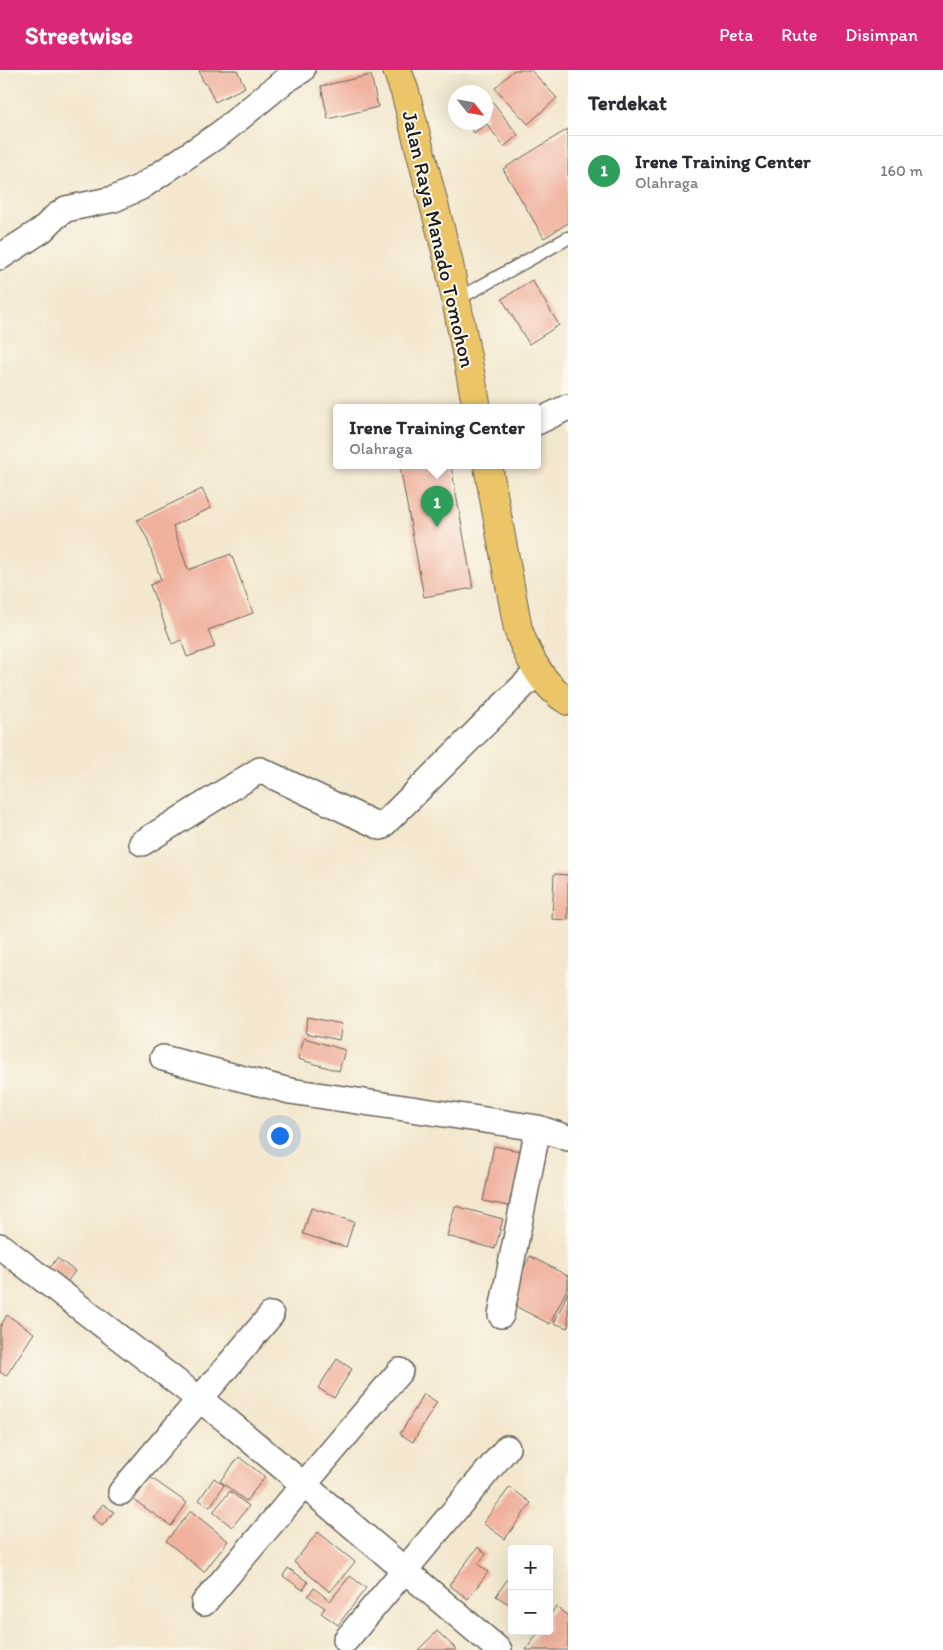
<!DOCTYPE html>
<html lang="id">
<meta charset="utf-8">
<style>
:root{--surface:#fff;--page:#f2f2f3;--text:#2b2b33;--muted:#7c7c81;--line:#e1e1e2;--accent:#db2777}
body{margin:0;font-family:Itim,sans-serif;background:var(--page);color:var(--text)}
.controls{position:absolute;right:15px;bottom:15px;display:grid;overflow:hidden;border-radius:5px;box-shadow:0 5px 20px #0002}
.controls button{width:45px;height:45px;display:grid;place-items:center;padding:0;border:0;border-bottom:1px solid var(--line);background:var(--surface);color:var(--text);font:25px sans-serif}
.compass{position:absolute;left:448px;top:15px;width:45px;height:45px;border-radius:50%;background:var(--surface);box-shadow:0 5px 20px #0002;rotate:121deg}
.you{position:absolute;left:279px;top:1065px;width:18px;height:18px;margin:-12px;border:4px solid #fff;border-radius:50%;background:#1a73e8;box-shadow:0 0 0 8px #1a73e833}
.badge{display:grid;place-items:center;width:32px;height:32px;border-radius:50%;background:var(--accent);color:#fff;font-size:16px;font-weight:700}
.pin{position:absolute;translate:-50% -41px;filter:drop-shadow(0 1px 2px #0008)}
.pin::after{content:'';position:absolute;top:26px;width:18px;height:15px;background:inherit;clip-path:polygon(0 0,100% 0,50% 100%)}
.popup{position:absolute;left:333px;top:334px;width:208px;height:65px;box-sizing:border-box;display:grid;place-content:center;border-radius:5px;background:var(--surface);filter:drop-shadow(0 1px 4px #0005);font-size:16px;white-space:nowrap;color:var(--muted)}
.popup b{font-size:19px;color:var(--text)}
.popup::after{content:'';position:absolute;left:50%;top:100%;margin-left:-10px;border:10px solid transparent;border-top-color:var(--surface)}
.list{margin:0;padding:0;list-style:none}
h2{display:flex;justify-content:space-between;align-items:center;height:65px;margin:0;padding:0 20px;font-size:21px}
h2 small{font-size:16px;font-weight:400;color:var(--muted)}
.list li{display:grid;grid-template-columns:32px 1fr auto;gap:15px;align-items:center;box-sizing:border-box;height:70px;padding:0 20px;border-top:1px solid var(--line)}
.list b{display:block;font-size:19px;white-space:nowrap}
.list p{margin:0;font-size:16px;white-space:nowrap;color:var(--muted)}
.list em{font-size:16px;font-style:normal;color:var(--muted)}
.map{position:relative;flex:none;width:568px;height:1580px;overflow:hidden}
header{display:flex;align-items:center;gap:30px;box-sizing:border-box;height:70px;padding:0 25px;background:var(--accent);color:#fff}
header strong{font-size:24px}
nav{display:flex;gap:28px;margin-inline-start:auto;font-size:18px}
main{display:flex}
aside{flex:1;background:var(--surface)}
.map>svg:first-child{display:block}
.building{fill:#f0b19d}
.lines{fill:none;stroke-linecap:round;stroke-linejoin:round}
.lane-casing{stroke:#67635a;stroke-width:15}
.street-casing{stroke:#67635a;stroke-width:28}
.highway-casing{stroke:#67635a;stroke-width:30}
.lane{stroke:#fff;stroke-width:12}
.street{stroke:#fff;stroke-width:25}
.highway{stroke:#ecc569;stroke-width:28}
.labels{text-anchor:middle;dominant-baseline:central;stroke-width:4;stroke-linejoin:round;paint-order:stroke}
.street-label{font-size:21px;fill:#1c1c1c;stroke:#fbf7ec}
</style>
<header>
<strong>Streetwise</strong>
<nav><a>Peta</a><a>Rute</a><a>Disimpan</a></nav>
</header>
<main>
<div class="map">
<svg width="568" height="1580" viewBox="0 0 568 1580">
<rect width="100%" height="100%" fill="#fbf7ec"/>
<filter id="ink" filterUnits="userSpaceOnUse"><feTurbulence type="fractalNoise" baseFrequency=".02" numOctaves="2"/><feDisplacementMap in="SourceGraphic" scale="10" xChannelSelector="R" yChannelSelector="G"/><feConvolveMatrix kernelMatrix="1 2 1 2 8 2 1 2 1" color-interpolation-filters="sRGB"/></filter>
<filter id="wash" filterUnits="userSpaceOnUse"><feTurbulence type="fractalNoise" baseFrequency=".0096" numOctaves="4" result="noise"/><feDisplacementMap in="SourceGraphic" scale="20" xChannelSelector="R" yChannelSelector="G"/><feGaussianBlur stdDeviation="1.12" result="paint"/><feColorMatrix in="noise" values="0 0 0 0 0 0 0 0 0 0 0 0 0 0 0 0 0 1.4 0 .05"/><feComposite in="paint" operator="in"/></filter>
<g filter="url(#wash)">
<rect width="100%" height="100%" fill="#f3e7cd"/>
<g id="blocks">
<!-- building -->
<path class="building" d="M199,0H237L245,17L215,32L206,13L204,14Z
M514,0H531L557,28L528,54L495,18Z
M371,5L378,37L328,49L321,16Z
M492,31L518,65L504,77L487,54L474,63L468,52H486V35Z
M568,59V153L544,168L503,99Z
M532,210L559,255L529,274L502,229Z
M407,396H451L473,518L424,527L400,397Z
M202,419L211,438L173,456L188,500L231,484L253,543L208,560L215,577L187,587L181,570L172,574L150,515L161,510L147,468L137,450Z
M554,804L568,805V850L552,849Z
M308,947L342,954L339,970L305,963Z
M304,968L345,980L339,1001L298,989Z
M494,1076L526,1082L514,1137L483,1131Z
M455,1136L503,1149L495,1179L447,1166Z
M311,1138L354,1152L346,1177L303,1164Z
M530,1186L568,1206V1217L550,1254L507,1232Z
M57,1188L75,1201L64,1216L46,1204Z
M568,1222V1258L554,1253Z
M7,1245L34,1263L6,1306L0,1302V1257Z
M337,1289L352,1299L334,1328L318,1318Z
M424,1324L437,1332L413,1372L400,1364Z
M239,1387L265,1407L246,1431L220,1411Z
M150,1407L187,1433L171,1456L134,1430Z
M214,1408L224,1415L210,1437L199,1430Z
M510,1417L531,1433L505,1469L483,1453Z
M230,1421L249,1436L232,1457L213,1442Z
M103,1434L114,1442L102,1456L92,1447Z
M191,1441L228,1471L204,1502L166,1471Z
M318,1462L355,1492L330,1522L294,1492Z
M478,1477L486,1484L478,1494L488,1502L468,1529L449,1515Z
M288,1498L308,1512L303,1520L283,1506Z
M350,1506L366,1518L338,1555L321,1543L325,1538L308,1526L314,1518L330,1531Z
M509,1507L512,1508V1536L496,1526Z
M556,1537L568,1546V1580H526L539,1561H549V1546Z
M437,1561L457,1580H418Z"/>
</g>
</g>
<g filter="url(#ink)">
<use href="#blocks" fill-opacity="0" stroke="#67635a" stroke-width="1"/>
<g class="lines">
<!-- lane casing -->
<g class="lane-casing">
<path id="lane" d="M456,230L568,168"/>
</g>
<!-- street casing -->
<g class="street-casing">
<path id="street" d="M0,187L42,160L55,147L66,139L114,129L141,117L221,63L283,12L302,0
M537,352L568,337
M142,773L260,700L381,757L539,600
M163,988L290,1021L538,1058L568,1068
M0,1176L225,1349L328,1435L499,1580
M501,1245L538,1058
M121,1422L271,1245
M204,1533L400,1301
M346,1570L507,1378"/>
</g>
<!-- highway casing -->
<g class="highway-casing">
<path id="highway" d="M397,0L405,22L448,189L477,338
M488,396L518,559C527,585 543,616 568,631"/>
</g>
<!-- lane -->
<use href="#lane" class="lane"/>
<!-- street -->
<use href="#street" class="street"/>
<!-- highway -->
<use href="#highway" class="highway"/>
</g>
</g>
<g class="labels">
<!-- street labels -->
<g class="street-label">
<text transform="translate(439 169) rotate(77)">Jalan Raya Manado Tomohon</text>
</g>
</g>
</svg>
<div class="controls">
<button>+</button>
<button>−</button>
</div>
<svg class="compass" viewBox="-18 -18 36 36"><path d="M0-13l5 13h-10z" fill="#e53935"/><path d="M0 13l5-13h-10z" fill="#7c7c81"/></svg>
<div class="you"></div>
<div class="pin badge" style="left:437px;top:457px;background:#2e9e5b">1</div>
<div class="popup"><b>Irene Training Center</b>Olahraga</div>
</div>
<aside>
<h2>Terdekat<small></small></h2>
<ul class="list">
<li><span class="badge" style="background:#2e9e5b">1</span><div><b>Irene Training Center</b><p>Olahraga</p></div><em>160 m</em></li>
</ul>
</aside>
</main>
